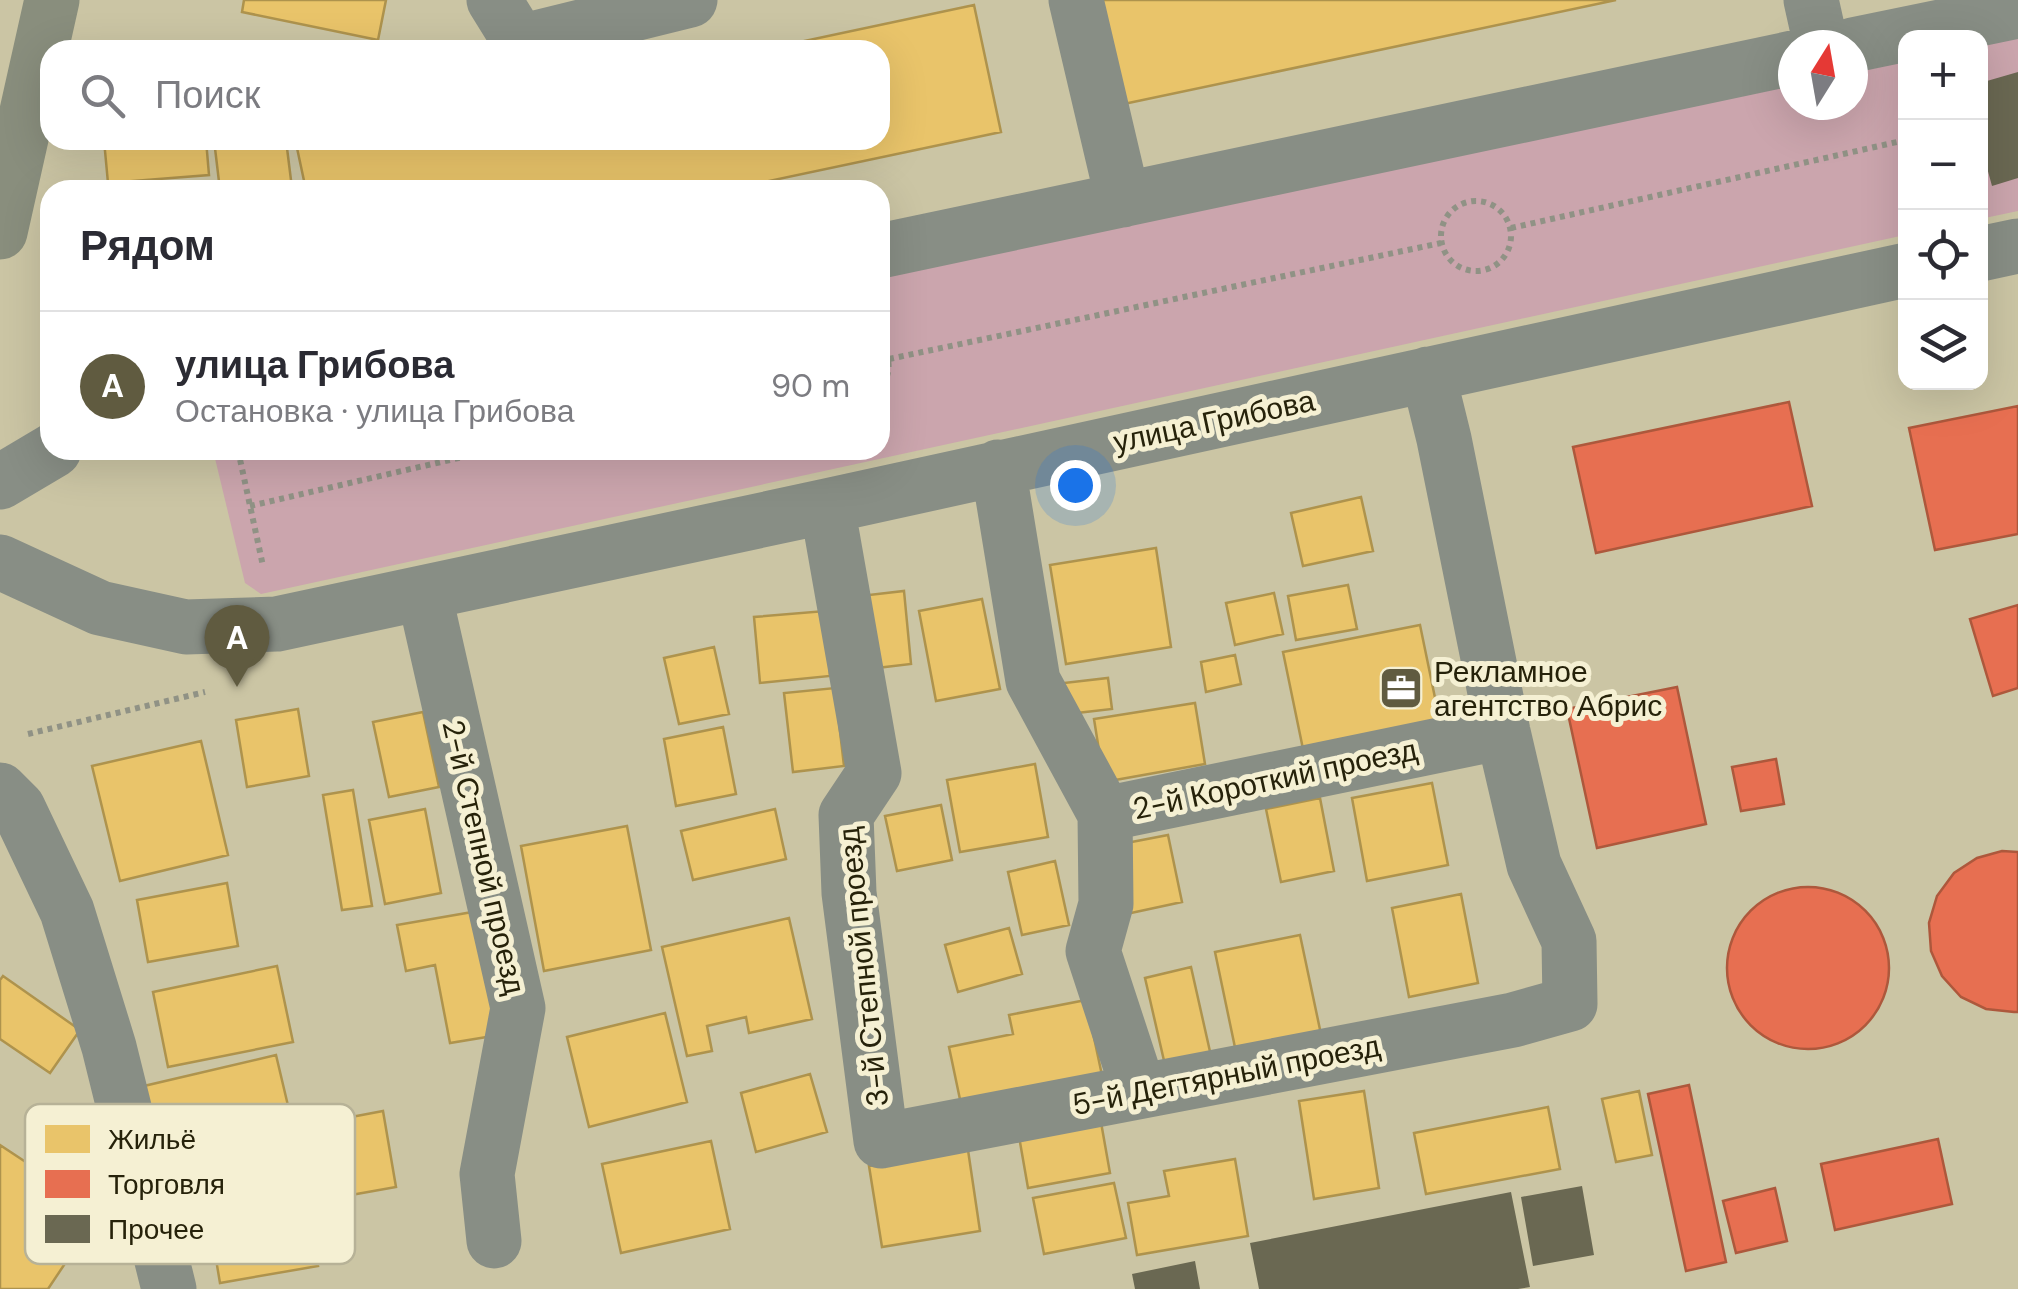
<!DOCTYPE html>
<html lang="ru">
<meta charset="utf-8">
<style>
:root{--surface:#fff;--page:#f7f7f7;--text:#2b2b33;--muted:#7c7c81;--line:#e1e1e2;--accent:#605b40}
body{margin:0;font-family:"DM Sans",sans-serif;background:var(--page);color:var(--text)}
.controls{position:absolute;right:30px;top:30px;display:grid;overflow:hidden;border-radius:20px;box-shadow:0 10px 40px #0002}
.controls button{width:90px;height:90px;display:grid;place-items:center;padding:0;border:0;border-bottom:2px solid var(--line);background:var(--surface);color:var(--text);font:50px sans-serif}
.compass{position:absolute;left:1778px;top:30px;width:90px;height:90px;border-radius:50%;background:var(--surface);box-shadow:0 10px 40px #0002;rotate:11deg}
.you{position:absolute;left:1075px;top:485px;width:35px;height:35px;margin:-25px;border:8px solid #fff;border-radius:50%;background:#1a73e8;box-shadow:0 0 0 15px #1a73e833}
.badge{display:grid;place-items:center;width:65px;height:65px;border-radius:50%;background:var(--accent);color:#fff;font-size:32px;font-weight:700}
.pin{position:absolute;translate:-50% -82px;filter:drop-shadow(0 2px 5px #0008)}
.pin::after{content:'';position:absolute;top:52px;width:35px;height:30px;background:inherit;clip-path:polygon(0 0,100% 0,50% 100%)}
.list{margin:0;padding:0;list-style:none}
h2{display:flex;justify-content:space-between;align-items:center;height:130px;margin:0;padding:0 40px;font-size:42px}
h2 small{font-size:32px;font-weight:400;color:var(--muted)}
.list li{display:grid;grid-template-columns:65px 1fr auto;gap:30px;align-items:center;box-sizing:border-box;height:150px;padding:0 40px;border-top:2px solid var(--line)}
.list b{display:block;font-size:38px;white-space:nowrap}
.list p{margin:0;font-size:32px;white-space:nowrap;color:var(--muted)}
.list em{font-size:32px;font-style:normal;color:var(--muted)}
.icon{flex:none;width:55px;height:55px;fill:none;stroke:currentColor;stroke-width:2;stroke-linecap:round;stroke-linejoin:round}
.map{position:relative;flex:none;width:2018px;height:1289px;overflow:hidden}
.search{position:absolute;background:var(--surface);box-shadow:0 10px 40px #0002;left:40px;top:40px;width:850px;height:110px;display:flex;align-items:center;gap:25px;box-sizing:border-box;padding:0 35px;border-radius:30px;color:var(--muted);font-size:38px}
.panel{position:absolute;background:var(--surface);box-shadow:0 10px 40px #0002;left:40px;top:180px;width:850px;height:280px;border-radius:30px}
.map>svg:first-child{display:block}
.forest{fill:#cba5ad}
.homes{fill:#e9c46a;stroke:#ae934d;stroke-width:2.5}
.shops{fill:#e76f51;stroke:#ad583c;stroke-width:2.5}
.building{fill:#6a6852}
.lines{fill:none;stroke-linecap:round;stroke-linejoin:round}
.path{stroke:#909285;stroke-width:6;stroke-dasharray:5 5;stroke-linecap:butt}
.minor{stroke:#888e85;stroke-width:55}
.major{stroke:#898e7d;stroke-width:55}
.labels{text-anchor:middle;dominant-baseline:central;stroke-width:10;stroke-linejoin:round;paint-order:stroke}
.street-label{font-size:30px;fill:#26220a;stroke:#f5f0d3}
.poi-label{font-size:30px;fill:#26220a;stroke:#f5f0d3;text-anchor:start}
.key{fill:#f5f0d3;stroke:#b7b297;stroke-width:2.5}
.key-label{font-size:28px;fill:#26220a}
</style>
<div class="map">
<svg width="2018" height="1289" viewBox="0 0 2018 1289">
<rect width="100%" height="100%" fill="#cbc5a4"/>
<!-- forest -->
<path class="forest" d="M2018,29V211L1980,219V38Z
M1905,54V235L261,594L245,583L213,450H880V274L1793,78V105H1853V65Z"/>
<!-- homes -->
<path class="homes" d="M244,0H386L378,40L242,12Z
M1096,0H1616L1119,105Z
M974,5L1001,132L727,190H306L297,148L334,140H880V50H762Z
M104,140H206L209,175L108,183Z
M214,140H286L292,188L220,190Z
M1361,497L1373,551L1303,566L1291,513Z
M1156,548L1171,647L1066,664L1050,565Z
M1348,585L1357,629L1296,640L1288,596Z
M904,591L911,664L868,669L860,596Z
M1274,593L1283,634L1235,645L1226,603Z
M982,599L1000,689L936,701L919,611Z
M825,611L830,676L760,683L754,617Z
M1420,625L1440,722L1303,749L1283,652Z
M714,647L729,714L679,724L664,658Z
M1235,655L1241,684L1206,692L1201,662Z
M1108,678L1112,709L1059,715L1055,684Z
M835,688L844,766L793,772L784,693Z
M1195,703L1205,764L1104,782L1094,719Z
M298,709L309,776L247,787L236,720Z
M423,712L439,787L389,797L373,722Z
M723,727L736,794L676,806L664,739Z
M201,741L228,855L120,881L92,766Z
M1035,764L1048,837L960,852L947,780Z
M1432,783L1448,865L1367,881L1352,798Z
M353,790L372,906L342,910L323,795Z
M1320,798L1334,871L1281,882L1266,809Z
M941,805L952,860L897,871L885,816Z
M425,809L441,893L385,904L369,820Z
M775,809L786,859L693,880L681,831Z
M627,826L651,950L544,971L521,846Z
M1168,835L1182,902L1131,913L1116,845Z
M1055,861L1069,925L1022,935L1008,872Z
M227,883L238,946L148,962L137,900Z
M1461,894L1478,983L1409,997L1392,908Z
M484,910L505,1034L450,1043L435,965L406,971L397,925Z
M789,918L812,1019L749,1033L746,1017L707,1026L712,1051L687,1056L662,947Z
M1009,928L1022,974L958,992L945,945Z
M1300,935L1322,1039L1237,1057L1215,952Z
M277,966L293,1042L168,1067L153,992Z
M1191,967L1211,1056L1165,1065L1145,978Z
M3,976L80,1030L50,1073L0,1039V980Z
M1086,1000L1103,1080L962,1109L949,1047L1013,1034L1009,1015Z
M665,1013L687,1102L589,1127L567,1037Z
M276,1055L299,1152L239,1165L233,1138L160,1154L144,1086Z
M810,1074L827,1132L756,1152L741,1093Z
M1364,1091L1379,1188L1314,1199L1299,1101Z
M1639,1091L1652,1155L1616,1162L1602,1099Z
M1548,1107L1560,1169L1426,1194L1414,1133Z
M383,1111L396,1187L323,1200L309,1125Z
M1099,1111L1110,1173L1028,1188L1017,1125Z
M711,1141L730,1229L621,1253L602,1164Z
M0,1145L100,1211L48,1289H0Z
M968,1150L980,1231L882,1247L869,1166Z
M1235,1159L1248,1236L1137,1255L1128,1203L1169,1196L1164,1171Z
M303,1183L318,1266L220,1283L206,1200Z
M1114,1183L1126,1238L1044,1254L1033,1198Z"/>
<!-- shops -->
<path class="shops" d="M1789,402L1812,506L1596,553L1573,447Z
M2018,406V534L1935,550L1909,428Z
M2018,605V688L1993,696L1970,619Z
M1677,687L1706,824L1597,848L1567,709Z
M1776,759L1784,804L1741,811L1732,767Z
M2002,851L2018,852V1012H2014L1986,1009L1961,997L1942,976L1931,951L1929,923L1937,896L1954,873L1977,858Z
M1727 968a81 81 0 1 1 162 0a81 81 0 1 1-162 0Z
M1689,1085L1726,1262L1686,1271L1648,1094Z
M1938,1139L1952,1204L1835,1230L1821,1164Z
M1775,1188L1787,1241L1736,1253L1723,1201Z"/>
<!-- building -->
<path class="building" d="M2018,72V178L1992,186L1980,142V83Z
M1582,1186L1594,1255L1533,1266L1521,1197Z
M1511,1192L1530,1287L1518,1289H1259L1250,1243Z
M1195,1261L1200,1289H1135L1132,1274Z"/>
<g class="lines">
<!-- path -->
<path class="path" d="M1441 236a35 35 0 1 1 70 0a35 35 0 1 1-70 0Z
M1511,228L1906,140
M880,344C892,360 891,373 880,390
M889,359L1441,243
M238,450L263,566
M250,506L493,450
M28,734L205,692"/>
<!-- minor -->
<path class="minor" d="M494,0L520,42L690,0
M1076,0L1123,200
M1811,0L1821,45
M1853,45L2018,11
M880,251L1793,58
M1980,254L2018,246
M998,467L1033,681L1105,814L1106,904L1093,951L1139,1091
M0,482L54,450
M827,506L874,773L846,815L849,893L881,1141L1513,1020L1570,1004L1569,941L1534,865L1503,732L1444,439L1428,374
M0,562L100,608L186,627L277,624L827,506L1906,270
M424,593L518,1008L487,1174L494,1241
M0,790L18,808L67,911L109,1047L169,1289
M1105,814L1503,732"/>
<!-- major -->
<path class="major" d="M0,232L52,0"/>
</g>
<!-- icons -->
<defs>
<g id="office-square" transform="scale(2.25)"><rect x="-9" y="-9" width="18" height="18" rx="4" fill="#605b40" stroke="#f5f0d3"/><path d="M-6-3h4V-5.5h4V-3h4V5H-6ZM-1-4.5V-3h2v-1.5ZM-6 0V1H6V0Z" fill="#fff"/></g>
</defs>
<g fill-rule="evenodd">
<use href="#office-square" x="1401" y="688"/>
</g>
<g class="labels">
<!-- street labels -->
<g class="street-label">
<text transform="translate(1214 421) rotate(-12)">улица Грибова</text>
<text transform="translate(1275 779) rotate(-12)">2-й Короткий проезд</text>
<text transform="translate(484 857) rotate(77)">2-й Степной проезд</text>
<text transform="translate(863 967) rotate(-96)">3-й Степной проезд</text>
<text transform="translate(1226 1075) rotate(-11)">5-й Дегтярный проезд</text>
</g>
<!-- poi labels -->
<g class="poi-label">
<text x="1434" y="671">Рекламное<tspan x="1434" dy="34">агентство Абрис</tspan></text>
</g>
</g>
<!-- legend -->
<rect x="25" y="1104" width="330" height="160" rx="15" class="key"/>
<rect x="45" y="1125" width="45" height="28" fill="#e9c46a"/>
<rect x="45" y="1170" width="45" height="28" fill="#e76f51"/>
<rect x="45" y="1215" width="45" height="28" fill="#6a6852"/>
<g class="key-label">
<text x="108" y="1149">Жильё</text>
<text x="108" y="1194">Торговля</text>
<text x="108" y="1239">Прочее</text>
</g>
</svg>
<div class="controls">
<button>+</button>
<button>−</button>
<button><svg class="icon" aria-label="locate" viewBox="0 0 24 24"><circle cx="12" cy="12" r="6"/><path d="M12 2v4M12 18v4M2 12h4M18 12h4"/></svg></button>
<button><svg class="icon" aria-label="layers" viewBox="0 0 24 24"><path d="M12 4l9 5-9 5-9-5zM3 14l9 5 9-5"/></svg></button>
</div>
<svg class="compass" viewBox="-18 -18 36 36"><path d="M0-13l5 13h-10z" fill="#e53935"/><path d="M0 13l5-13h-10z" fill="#7c7c81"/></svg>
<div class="you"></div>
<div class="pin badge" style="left:237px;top:687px">A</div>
<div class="search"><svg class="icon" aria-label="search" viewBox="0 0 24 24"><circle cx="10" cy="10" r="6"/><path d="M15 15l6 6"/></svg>Поиск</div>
<section class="panel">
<h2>Рядом<small></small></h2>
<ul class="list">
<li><span class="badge">A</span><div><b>улица Грибова</b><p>Остановка · улица Грибова</p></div><em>90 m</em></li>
</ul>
</section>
</div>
